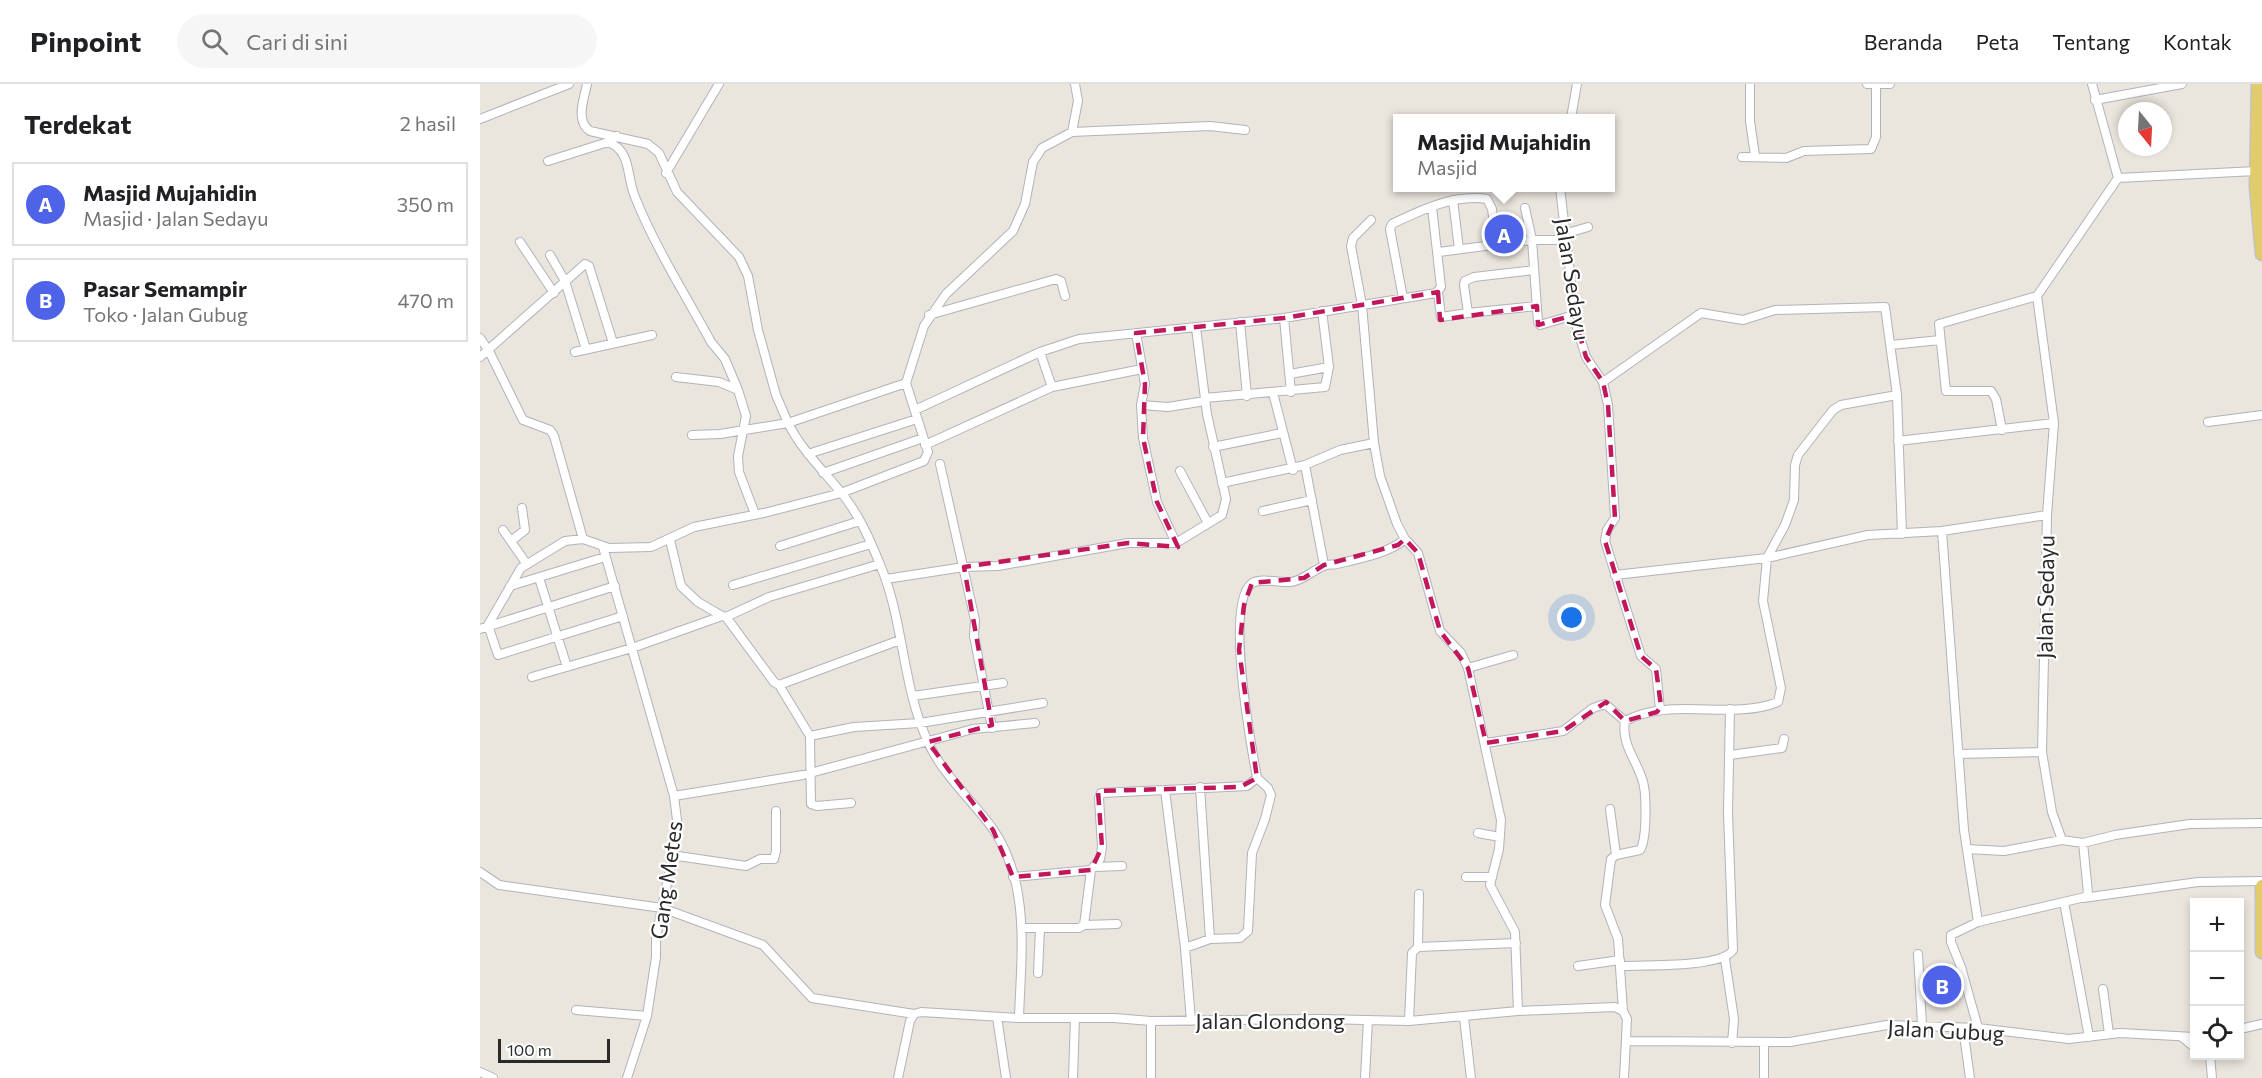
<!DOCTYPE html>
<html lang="id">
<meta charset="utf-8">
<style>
:root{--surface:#fff;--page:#f6f6f6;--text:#202124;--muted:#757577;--line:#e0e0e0;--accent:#4e63e7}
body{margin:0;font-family:Commissioner,sans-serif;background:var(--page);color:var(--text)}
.controls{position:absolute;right:18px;bottom:18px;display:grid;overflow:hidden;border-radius:0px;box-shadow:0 3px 9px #0003}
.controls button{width:54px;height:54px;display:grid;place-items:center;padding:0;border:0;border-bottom:2px solid var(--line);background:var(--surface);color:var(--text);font:30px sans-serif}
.compass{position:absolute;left:1638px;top:18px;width:54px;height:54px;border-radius:50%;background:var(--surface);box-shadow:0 3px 9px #0003;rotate:162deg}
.scale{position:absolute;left:18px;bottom:15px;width:112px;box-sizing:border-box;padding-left:6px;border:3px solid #2a2a2a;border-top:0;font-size:16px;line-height:21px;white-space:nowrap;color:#2a2a2a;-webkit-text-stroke:4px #fff;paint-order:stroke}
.you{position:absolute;left:1092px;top:534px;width:21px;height:21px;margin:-15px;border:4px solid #fff;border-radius:50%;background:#1a73e8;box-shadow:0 0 0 9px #1a73e833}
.badge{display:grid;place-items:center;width:39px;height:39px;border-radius:50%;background:var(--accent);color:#fff;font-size:20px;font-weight:700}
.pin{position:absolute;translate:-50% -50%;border:3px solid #fff;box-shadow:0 2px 6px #0006}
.popup{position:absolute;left:913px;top:30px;width:222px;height:78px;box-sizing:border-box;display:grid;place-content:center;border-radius:0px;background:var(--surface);filter:drop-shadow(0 2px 4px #0005);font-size:20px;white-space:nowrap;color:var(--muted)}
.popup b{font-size:22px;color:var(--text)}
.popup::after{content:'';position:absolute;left:50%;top:100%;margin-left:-12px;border:12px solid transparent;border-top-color:var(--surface)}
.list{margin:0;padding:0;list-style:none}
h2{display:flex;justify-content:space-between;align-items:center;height:78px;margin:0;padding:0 24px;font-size:26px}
h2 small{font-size:20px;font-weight:400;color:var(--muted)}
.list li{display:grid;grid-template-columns:39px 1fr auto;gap:18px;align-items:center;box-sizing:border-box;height:84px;margin:0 12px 12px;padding:0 12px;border:2px solid var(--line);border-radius:0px}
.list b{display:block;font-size:22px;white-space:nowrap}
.list p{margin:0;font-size:20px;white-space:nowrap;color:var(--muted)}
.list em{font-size:20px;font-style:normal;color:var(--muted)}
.icon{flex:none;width:33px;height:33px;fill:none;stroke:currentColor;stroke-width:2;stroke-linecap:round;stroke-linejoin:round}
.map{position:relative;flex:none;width:1782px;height:994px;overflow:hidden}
header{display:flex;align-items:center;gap:36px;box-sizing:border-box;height:84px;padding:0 30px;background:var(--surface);border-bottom:2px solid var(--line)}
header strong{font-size:28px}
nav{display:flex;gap:33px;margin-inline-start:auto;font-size:21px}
.search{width:420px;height:54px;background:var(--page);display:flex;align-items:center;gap:15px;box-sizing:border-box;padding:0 21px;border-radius:33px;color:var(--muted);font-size:22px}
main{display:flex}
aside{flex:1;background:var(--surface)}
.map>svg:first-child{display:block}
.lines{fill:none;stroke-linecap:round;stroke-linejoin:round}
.street-casing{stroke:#b1b3bc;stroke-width:10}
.primary-casing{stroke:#c3c3c3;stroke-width:15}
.street{stroke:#fff;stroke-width:8}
.primary{stroke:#e2cb6b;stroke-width:12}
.marked{fill:none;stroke:#c2185b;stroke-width:4.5;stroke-dasharray:12 8;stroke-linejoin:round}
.labels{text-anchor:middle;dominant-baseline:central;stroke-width:4.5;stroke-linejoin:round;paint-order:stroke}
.street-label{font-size:22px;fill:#2a2a2a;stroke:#fff}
</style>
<header>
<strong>Pinpoint</strong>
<div class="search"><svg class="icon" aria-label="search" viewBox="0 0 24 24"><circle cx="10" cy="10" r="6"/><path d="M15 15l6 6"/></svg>Cari di sini</div>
<nav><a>Beranda</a><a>Peta</a><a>Tentang</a><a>Kontak</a></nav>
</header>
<main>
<aside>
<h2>Terdekat<small>2 hasil</small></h2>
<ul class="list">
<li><span class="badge">A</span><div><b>Masjid Mujahidin</b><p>Masjid · Jalan Sedayu</p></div><em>350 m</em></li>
<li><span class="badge">B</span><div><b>Pasar Semampir</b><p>Toko · Jalan Gubug</p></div><em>470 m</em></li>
</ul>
</aside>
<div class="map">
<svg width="1782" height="994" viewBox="0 0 1782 994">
<rect width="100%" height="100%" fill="#eae5dd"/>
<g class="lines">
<!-- street casing -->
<g class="street-casing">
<path id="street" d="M107,0C104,15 95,37 110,47L168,60L179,69L197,108L259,173L268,192L278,246L296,311L308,339L240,350L212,351
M1270,0V37L1275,72
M1387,0H1410
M1612,0L1638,94
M1615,16L1702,0
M1091,34L1097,0
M0,35L89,0
M592,48L598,17L595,0
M137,52L128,58C152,67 146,92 155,113C175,163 205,210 231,258L245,275L258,306
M1262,73L1306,74L1324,67L1391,65L1396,53V2
M68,77L128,58
M186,89L239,0
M1638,94L1776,87
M1080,104L1096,240L1106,273L1123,298L1128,321L1135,434L1127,446L1125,457L1161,572L1176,585L1180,626
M973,116L979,165
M1045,124L1052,156L1058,238L1060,241L1094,231
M891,136L873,154L871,162L882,221L894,359L900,392L917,440L925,455L938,469L960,547L981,569L988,584L1021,736L1019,765L1010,801L1035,848L1038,927
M1084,150L1108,143
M40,158L74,209
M959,168L1052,156H1084
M70,171L85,197L106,265
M1054,186L994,193L985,197L984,201L988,229L1057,222
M958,208L961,233L988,229
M923,214L910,145L912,140C941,126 974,110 1007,115L1012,125L1017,161
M449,231L576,195L581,197L585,212
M804,234L811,308
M760,238L767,312
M656,249L665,300L661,321L663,354L677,418L696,459
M0,254L9,267L43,336L70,346L74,352L103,455
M1411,261L1460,256
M95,268L172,251
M560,268L572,303
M0,273L105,180L109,182L133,259
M810,290L849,283
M196,293L239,298L258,306L266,332L258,372L259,388L275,430
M1123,298L1221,229L1263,236L1295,226L1405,223L1417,311L1422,450
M426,299L308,339C322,367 344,387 363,411C380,432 391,458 401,483C424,538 422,602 448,658C462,690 492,716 513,745C551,801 541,871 539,934
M793,309L813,386
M725,314L845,303L849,283L842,227
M661,321L688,323L725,317
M435,326L560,268L599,255L804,234L956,209L961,203L952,123
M1728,338L1782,331
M1522,346L1516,315L1511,307H1466L1459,240L1557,212
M1418,357L1574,339
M445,361L572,303L662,285
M733,363L802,349
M328,370L437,335
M460,380L495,536L494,552L512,644
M825,381L860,366L894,359
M700,387L728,439
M343,389L443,354
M742,399L825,381L844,481
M783,427L832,416
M1567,431L1574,339L1557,212L1638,94
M23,446L46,479
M1462,447L1484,746L1498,838
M190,456L201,502L218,518L242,532
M31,457L45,446L42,424
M300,462L380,437
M123,463L194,712L198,744L176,854V873L167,932L147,994
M1135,491L1287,474L1388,451L1462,447L1567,431L1562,668L1572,728L1582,756L1603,759L1635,751L1710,740L1782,739
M59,494L87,583
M406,495L484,483L518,482L648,459H696L742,431L746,415L727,330L716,244
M253,501L391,460
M30,502L125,473
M143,532L18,571L8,541L41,484L85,457L103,455L129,464L171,463L214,443L284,429L361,409L444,377L448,368L426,299L444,242L466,210L533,147L545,120L553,78L562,64L592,48L730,42L765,46
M246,533L289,513L400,480
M0,545L135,502
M988,584L1033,571
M52,593L152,564L242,532L246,533L294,598L299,601L420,556
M299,601L330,652
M433,612L523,599
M1006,659L1083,647L1113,624L1125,620L1145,637
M1478,670L1562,668
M1250,671L1302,664L1304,655
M720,703L730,855
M685,706L767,702L777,694
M194,712L323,691L493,645L555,639
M371,719L337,722L331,720L330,652L374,643L440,639L563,619
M1130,725L1136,771
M998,749L1020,753
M1487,765L1524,767L1582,756
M191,771L266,782L280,775H294L296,767V727
M614,783L642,782
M0,788L19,801L182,824L283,861L332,914L434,930
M533,793L611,786
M986,793H1011
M1603,814L1718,798L1782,797
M1584,818L1609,953
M604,841L637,840
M542,844H599L604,841L611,786L620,775L622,763L619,714L621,709L685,706L705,864
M938,863L1036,859
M1438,870L1442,941
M1245,875L1254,935L1252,959
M1098,882L1140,876
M1140,882C1163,881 1242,884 1253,866L1248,729L1250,625
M558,889L560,845
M1623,905L1629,950
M96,926L167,932
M517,933L526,994
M984,934L991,994
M711,937L705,864L730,855L760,854L768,847L772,769L785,735L791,711L788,704L777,694C771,661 745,522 771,500C779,493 801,499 811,498C825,496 832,486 844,482C847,480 853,481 857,480C878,475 910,469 925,455
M929,937L932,869L938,863L939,810
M1483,944L1490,994
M1498,944L1481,883L1471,858V851L1498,838L1605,813L1608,809L1603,759
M1760,945L1782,940
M1703,954L1714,963
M1146,957L1310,958L1407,941L1498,944L1589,955L1640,949L1714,953
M1730,972L1732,994
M0,988L13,994
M418,994L430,937L434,930L441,928L539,934H634L671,937L841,935L929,937L1038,927L1135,923L1143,927
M593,994L595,934
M671,994V937
M885,994L888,936
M1144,994L1147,935L1143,927L1138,855L1125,821L1131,775L1136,771L1160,766C1167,756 1167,707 1162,695C1156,675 1141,660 1145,637C1192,612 1250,637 1298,618L1301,604L1283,517L1287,474L1305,441L1314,416L1315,381L1318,371L1353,326L1361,321L1417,311
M1284,994V959"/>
</g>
<!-- primary casing -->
<g class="primary-casing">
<path id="primary" d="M1778,0L1776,103L1782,170
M1782,802V868"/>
</g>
<!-- street -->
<use href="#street" class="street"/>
<!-- primary -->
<use href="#primary" class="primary"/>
</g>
<!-- marked area -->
<path class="marked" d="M958,208L960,236L1057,222L1058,241L1094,231L1106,273L1123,298L1128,321L1135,434L1125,457L1161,572L1176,585L1181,622L1177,628L1145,637L1126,618L1083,647L1006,659L988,584L960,547L938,469L925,455L918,461L844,481L824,494L772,499L764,521L759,566L777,694L760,703L618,707L622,763L611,786L533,793L513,746L448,658L512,641L484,483L648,459L698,463L677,418L663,354L665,300L656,249L804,234Z"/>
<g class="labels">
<!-- street labels -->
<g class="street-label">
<text transform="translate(1093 195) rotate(81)">Jalan Sedayu</text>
<text transform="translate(1565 513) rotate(-89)">Jalan Sedayu</text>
<text transform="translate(186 796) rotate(-82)">Gang Metes</text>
<text x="790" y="936">Jalan Glondong</text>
<text transform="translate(1466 946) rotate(3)">Jalan Gubug</text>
</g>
</g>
</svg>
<div class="controls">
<button>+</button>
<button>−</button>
<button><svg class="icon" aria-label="locate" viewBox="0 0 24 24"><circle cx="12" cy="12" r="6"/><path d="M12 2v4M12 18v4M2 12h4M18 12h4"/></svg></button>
</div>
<svg class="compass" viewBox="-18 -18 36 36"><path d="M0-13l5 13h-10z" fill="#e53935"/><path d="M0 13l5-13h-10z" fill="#757577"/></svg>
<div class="scale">100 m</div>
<div class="you"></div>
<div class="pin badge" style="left:1024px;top:150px">A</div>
<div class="popup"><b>Masjid Mujahidin</b>Masjid</div>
<div class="pin badge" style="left:1462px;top:901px">B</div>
</div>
</main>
